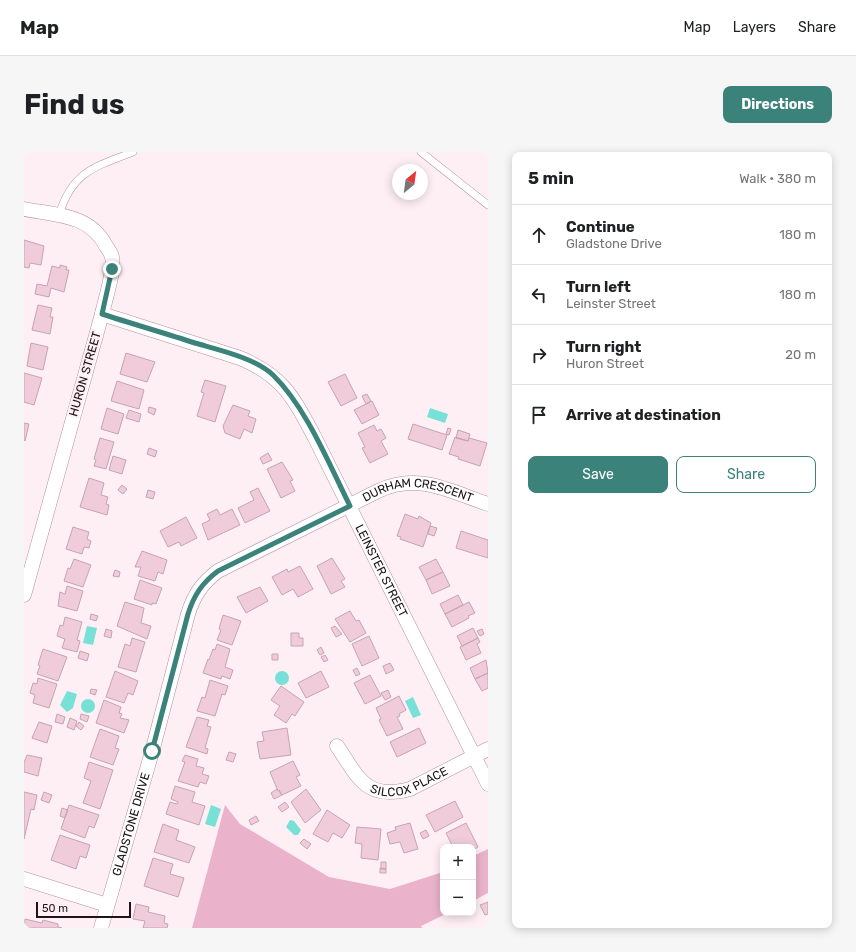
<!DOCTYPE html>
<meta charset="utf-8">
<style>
:root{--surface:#fff;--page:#f6f6f6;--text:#202124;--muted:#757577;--line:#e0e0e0;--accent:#3b827b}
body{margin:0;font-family:Rubik,sans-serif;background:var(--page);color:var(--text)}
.controls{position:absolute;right:12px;bottom:12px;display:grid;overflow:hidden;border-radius:8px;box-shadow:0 2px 10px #0003}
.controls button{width:36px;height:36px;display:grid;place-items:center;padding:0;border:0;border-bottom:1px solid var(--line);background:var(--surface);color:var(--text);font:20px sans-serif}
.compass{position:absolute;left:368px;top:12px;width:36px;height:36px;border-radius:50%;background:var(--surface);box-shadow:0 2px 10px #0003;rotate:29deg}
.scale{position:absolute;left:12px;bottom:10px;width:95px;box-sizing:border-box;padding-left:4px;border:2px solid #1f1318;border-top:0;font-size:11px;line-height:14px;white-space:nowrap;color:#1f1318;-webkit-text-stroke:3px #feeff5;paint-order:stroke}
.stop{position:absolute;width:12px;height:12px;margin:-9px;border:3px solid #3b827b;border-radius:50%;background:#fff}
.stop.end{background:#3b827b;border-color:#fff;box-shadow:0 1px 4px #0008}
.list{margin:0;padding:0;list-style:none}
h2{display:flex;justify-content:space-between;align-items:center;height:52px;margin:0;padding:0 16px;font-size:17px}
h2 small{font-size:13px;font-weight:400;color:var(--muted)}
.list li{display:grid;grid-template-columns:26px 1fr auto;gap:12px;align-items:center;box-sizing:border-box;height:60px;padding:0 16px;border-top:1px solid var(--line)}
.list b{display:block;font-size:15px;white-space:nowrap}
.list p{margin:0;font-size:13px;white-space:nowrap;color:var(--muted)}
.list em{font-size:13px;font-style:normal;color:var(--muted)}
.actions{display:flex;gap:8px;padding:12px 16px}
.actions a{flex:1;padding:9px 0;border:1px solid var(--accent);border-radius:8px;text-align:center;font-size:14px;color:var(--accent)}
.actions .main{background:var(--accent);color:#fff}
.icon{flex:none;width:22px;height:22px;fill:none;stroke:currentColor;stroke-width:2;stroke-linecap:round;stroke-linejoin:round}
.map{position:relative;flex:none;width:464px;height:776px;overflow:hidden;border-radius:8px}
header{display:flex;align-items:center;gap:24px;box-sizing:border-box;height:56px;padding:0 20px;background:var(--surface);border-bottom:1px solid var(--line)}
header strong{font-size:19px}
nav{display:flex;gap:22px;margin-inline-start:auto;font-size:14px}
.intro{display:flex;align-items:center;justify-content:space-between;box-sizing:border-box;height:96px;padding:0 24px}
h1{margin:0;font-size:28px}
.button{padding:10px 18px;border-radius:8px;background:var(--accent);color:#fff;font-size:14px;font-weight:700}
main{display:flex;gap:24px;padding:0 24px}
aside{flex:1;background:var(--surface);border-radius:8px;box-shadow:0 2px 10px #0003}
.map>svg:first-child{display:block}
.green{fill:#ebb3cb}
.water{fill:#78e1d7}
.building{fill:#f0ccdb;stroke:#c6a3b2}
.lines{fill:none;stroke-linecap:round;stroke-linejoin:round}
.service-casing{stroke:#b491a0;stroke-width:8}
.minor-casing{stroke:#b491a0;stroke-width:15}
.service{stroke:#fff;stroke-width:7}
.minor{stroke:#fff;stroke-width:14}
.route{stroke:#3b827b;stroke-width:5}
.labels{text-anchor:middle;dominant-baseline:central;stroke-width:4;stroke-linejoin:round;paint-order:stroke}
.street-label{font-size:12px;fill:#1f1318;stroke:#feeff5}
</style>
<header>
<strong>Map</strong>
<nav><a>Map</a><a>Layers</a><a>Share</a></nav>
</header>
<div class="intro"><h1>Find us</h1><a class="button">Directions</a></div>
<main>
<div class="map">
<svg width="464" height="776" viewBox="0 0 464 776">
<rect width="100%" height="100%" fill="#feeff5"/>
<!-- green -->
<path class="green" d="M201,653L216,672L305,725L366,737L419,720V761H424L397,774L398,776H168Z
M464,697V741L449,749V704Z"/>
<!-- water -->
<path class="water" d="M406,256L424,262L421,271L403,265Z
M63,474L73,476L69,493L59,491Z
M251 526a7 7 0 1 1 14 0a7 7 0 1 1-14 0Z
M43,539L53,542L49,556L43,560L36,553Z
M389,545L397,563L389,566L381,549Z
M57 554a7 7 0 1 1 14 0a7 7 0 1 1-14 0Z
M187,653L197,657L191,675L181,672Z
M266,668L270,669L277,678L274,683H270L262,675Z"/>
<!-- building -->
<path class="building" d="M0,88L20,94L17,113L6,111L5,116L0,115Z
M36,113L43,115L42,118H45L40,140L27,136L25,145L11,142L13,132L23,134L28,114L36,116Z
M14,153L28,156L26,165H29L26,182L8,178Z
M7,191L24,195L19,218L3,214Z
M102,201L131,210L123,230L96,222Z
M0,221L18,226L10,253L0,250Z
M321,222L333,246L317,254L304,230Z
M181,228L202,234L191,270L173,264L180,241L177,240Z
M93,229L120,238L115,257L87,249Z
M343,242L347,249L342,252L338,244Z
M348,249L355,263L338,272L330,258Z
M209,253L226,259L224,264L232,267L228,281L220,277L216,287L201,281L199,274Z
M125,255L132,257L130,263L124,260Z
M83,256L100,262L94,282L77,277Z
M105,258L117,262L115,270L102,266Z
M0,271L5,272L1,289L0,288Z
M389,272L423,283L418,298L384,287Z
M350,273L353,279L357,277L362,286L357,289L364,302L346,311L338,296L341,295L334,281Z
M424,276L427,277L425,283L422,282Z
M434,278L446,282L444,289L432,286Z
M431,285L444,289L445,286L463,291L456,314L434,307L435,305L425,302Z
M76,286L90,290L82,317L70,314L72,308L70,307Z
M125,296L133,299L131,305L123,302Z
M244,301L248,308L239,312L236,306Z
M89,304L102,308L98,322L85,318Z
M258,310L269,328L266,329L271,339L257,346L243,317Z
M65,326L80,331L77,343L84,345L82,352L85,353L83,363L56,355Z
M98,333L103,337L99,342L94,338Z
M234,336L246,359L221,371L214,356L230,348L226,340Z
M124,338L131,340L129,347L122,345Z
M193,357L196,363L208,357L216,373L184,388L178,372L186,368L183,362Z
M381,362L394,367L395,364L407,371L399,395L376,387L377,385L373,384Z
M162,365L173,386L157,394L155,390L144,395L136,379Z
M406,374L413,376L410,384L404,382Z
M49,375L65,380L63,387L67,389L65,396L60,395L58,402L42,397Z
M437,379L464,388V406L432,396Z
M118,399L143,408L139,422L134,420L131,429L114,424L117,415H111Z
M308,406L321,427L317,429L321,435L307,442L293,414Z
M50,407L67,413L59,435L40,429L44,416L46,417Z
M412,407L419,420L402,428L395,415Z
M276,414L289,437L274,445L269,437L258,443L248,425L263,417L264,420Z
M91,418L96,420L95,425L89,424Z
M419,420L426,434L408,442L402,428Z
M116,428L138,436L132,452L128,451V453L110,447Z
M43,434L59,439L53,459L34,454L36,440L41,442Z
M236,435L244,449L222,461L213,445Z
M434,443L439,453L421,462L416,452Z
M101,450L120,456L117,471L127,474L123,487L93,474Z
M445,450L451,461L444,464L445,466L428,475L421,462Z
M326,459L332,469L335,468L342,481L326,490L311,467Z
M67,462L74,464L72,469L66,467Z
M199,463L217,469L208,493L193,488L197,478L195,477Z
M41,465L58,470L53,488L56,489L53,500L38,496L41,487L33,484L36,473L39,474Z
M311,474L318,482L312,485L307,476Z
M449,476L454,486L438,494L433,484Z
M82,477L88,479L87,486L80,484Z
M458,477L460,482L456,484L453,479Z
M267,481H275V486H279V494H267Z
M345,484L355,506L338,514L328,492Z
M108,486L121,490L112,520L94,515L101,492L106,494Z
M454,486L456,490L453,492L457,501L442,508L436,495Z
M193,492L206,497L201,515L209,518L206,527L198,524L197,527L179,521L184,507L185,508L189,497L191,498Z
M297,495L300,501L296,503L293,498Z
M19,497L43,505L34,529L13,522L16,514L14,513Z
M56,499L65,502L63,509L54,506Z
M248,502H254V508H248Z
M301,503L304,508L300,510L297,505Z
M462,508L464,521L451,527L446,516Z
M366,511L370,518L362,522L359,514Z
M333,516L336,522L332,524L329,518Z
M91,519L114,529L109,543L104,541L100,551L82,545Z
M297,519L305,535L282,546L274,531Z
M464,521V536L458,539L451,527Z
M346,523L357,544L341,552L330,531Z
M14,526L33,532L25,556L9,551L11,543L6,541L9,531L13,532Z
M186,528L204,534L201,543L198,542L191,564L173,559L178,545L181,546Z
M257,534L280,550L271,564L268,562L262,571L250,563L256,554L247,548Z
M67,537L73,538L71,543L66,541Z
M364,538L367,545L361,548L357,541Z
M375,544L382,558L375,562L376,564L373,565L379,577L363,584L355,568L357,567L352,556Z
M80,548L97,555L95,561L98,562L96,566L105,568L100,581L72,571Z
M33,562L41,565L39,572L31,570Z
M57,562L65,564L63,570L56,567Z
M173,565L185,568L183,574L187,575L181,596L184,597L183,602L162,595Z
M46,566L53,569L50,578L43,575Z
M15,570L28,574L23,591L8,586Z
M55,570L60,574L57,578L52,574Z
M263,576L267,603L236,607L233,590L240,589L238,580Z
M395,576L402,591L373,605L366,590Z
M76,577L95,584L91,596L95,597L89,613L66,605Z
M205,600L212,602L209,610L202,608Z
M3,603L18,606L14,624L0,620V611Z
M161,603L174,607L172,614L180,616L178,622L185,624L182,632L176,630L174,635L154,629L161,610L158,609Z
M269,609L276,623L272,625L277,634L258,643L255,638L254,639L246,620Z
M65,610L89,618L76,657L59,651L67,629L60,626Z
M151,634L171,640L168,650L181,654L175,673L142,662L146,650L153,652L154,650L147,647Z
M253,637L258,643L250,647L247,641Z
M282,637L297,658L281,671L267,650Z
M0,640L13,643L10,658L7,657L0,687Z
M20,640L28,643L25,651L17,648Z
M431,649L439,665L411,680L402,663Z
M261,650L265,655L258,660L254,655Z
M45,653L75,663L70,676L65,674L61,686L37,677Z
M38,656L44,658L41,666L36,664Z
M303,658L326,673L318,686L309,681L304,690L289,682Z
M232,664L235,669L227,673L225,668Z
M386,671L394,697L380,701L376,690L366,692L363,681L372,678L371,675Z
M442,671L454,695L449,698V695H429L422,681Z
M139,672L155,678L152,688L171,695L165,711L130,700Z
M333,675L357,677L354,708L337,706L338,692L331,691Z
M402,678L405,684L399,687L396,681Z
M36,683L66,693L62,706L56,704L52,717L27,708Z
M280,687L287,692L283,697L276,691Z
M129,706L149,712L146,722L160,726L154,745L120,734Z
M357,710H362V717H357Z
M356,716L362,717V721H356Z
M464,750V762L461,763L456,753Z
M112,752L125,755L124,760L141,764L140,771L144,772L143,776H119L121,769L109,767Z
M1,767L18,771L19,768L34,772V775L38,776H0Z"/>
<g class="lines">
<!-- service casing -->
<g class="service-casing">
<path id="service" d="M397,0L464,53
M35,63C48,20 70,15 109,0"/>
</g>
<!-- minor casing -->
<g class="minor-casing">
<g id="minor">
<path d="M0,57C31,63 66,62 82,94C84,97 87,101 88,105C91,118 81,148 78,162L0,443"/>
<path id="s1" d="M78,162L216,206C259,224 269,245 290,284L464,632"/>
<path id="s2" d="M313,594C334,625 342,649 386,637L464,597"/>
<path d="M0,727L83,753"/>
<path id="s3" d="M77,776L128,600L164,462C170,443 178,431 194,419L354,339C394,320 425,339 464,352"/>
</g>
</g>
<!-- service -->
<use href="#service" class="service"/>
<!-- minor -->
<use href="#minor" class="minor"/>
</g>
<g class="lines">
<!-- route -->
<path class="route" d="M88,117L78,162C109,172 140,181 171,191C195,198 231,206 249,223C282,255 305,312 326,354L194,419C178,431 170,443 164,462L128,599"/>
</g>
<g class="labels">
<!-- street labels -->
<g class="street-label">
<text transform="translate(61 222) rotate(-74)">HURON STREET</text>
<text stroke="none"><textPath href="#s3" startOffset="599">DURHAM CRESCENT</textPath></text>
<text stroke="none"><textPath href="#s1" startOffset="406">LEINSTER STREET</textPath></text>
<text stroke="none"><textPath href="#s2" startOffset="95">SILCOX PLACE</textPath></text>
<text stroke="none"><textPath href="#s3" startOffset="108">GLADSTONE DRIVE</textPath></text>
</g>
</g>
</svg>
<div class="controls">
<button>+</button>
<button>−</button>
</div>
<svg class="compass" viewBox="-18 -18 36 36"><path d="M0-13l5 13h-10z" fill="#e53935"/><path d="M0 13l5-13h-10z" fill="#757577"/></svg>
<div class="scale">50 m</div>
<div class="stop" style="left:128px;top:599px"></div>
<div class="stop end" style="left:88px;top:117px"></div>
</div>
<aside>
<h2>5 min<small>Walk · 380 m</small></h2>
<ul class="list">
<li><svg class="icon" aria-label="ahead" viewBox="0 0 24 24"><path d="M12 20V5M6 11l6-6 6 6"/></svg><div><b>Continue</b><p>Gladstone Drive</p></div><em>180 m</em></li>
<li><svg class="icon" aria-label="left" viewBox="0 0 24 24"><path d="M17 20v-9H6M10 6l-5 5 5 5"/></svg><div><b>Turn left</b><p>Leinster Street</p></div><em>180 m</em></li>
<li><svg class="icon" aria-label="right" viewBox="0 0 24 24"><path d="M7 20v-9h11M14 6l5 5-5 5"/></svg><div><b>Turn right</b><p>Huron Street</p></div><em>20 m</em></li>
<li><svg class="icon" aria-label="arrive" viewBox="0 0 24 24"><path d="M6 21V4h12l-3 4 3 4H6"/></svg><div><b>Arrive at destination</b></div></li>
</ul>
<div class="actions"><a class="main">Save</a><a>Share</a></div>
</aside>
</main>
